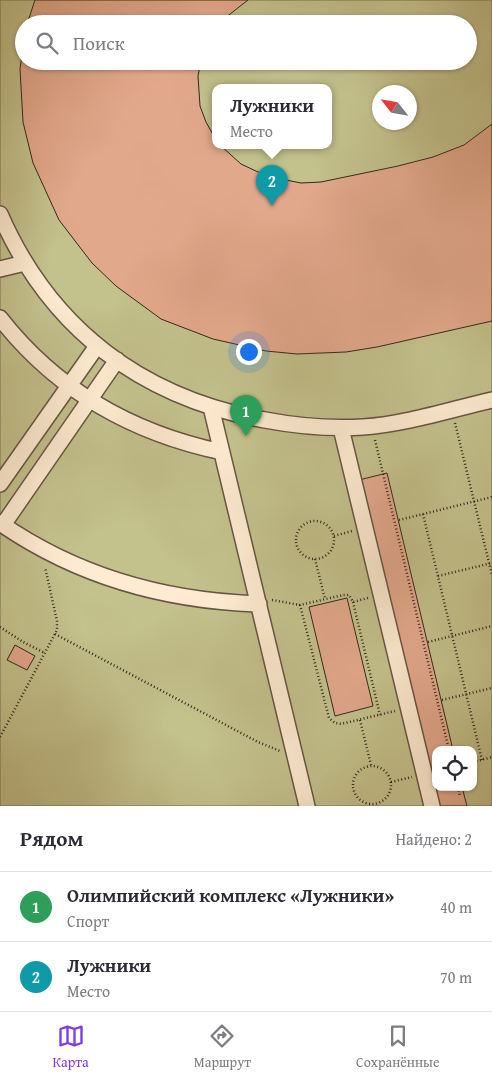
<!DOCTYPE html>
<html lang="ru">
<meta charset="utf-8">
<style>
:root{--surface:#fff;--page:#f2f2f3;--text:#2b2b33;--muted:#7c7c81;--line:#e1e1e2;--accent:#7c3aed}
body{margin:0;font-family:"Gentium Book Plus",serif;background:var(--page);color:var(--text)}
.controls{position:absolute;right:15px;bottom:15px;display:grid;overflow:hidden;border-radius:10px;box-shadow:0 1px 4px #0004}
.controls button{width:45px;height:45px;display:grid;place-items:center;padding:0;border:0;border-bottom:1px solid var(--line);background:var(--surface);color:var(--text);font:25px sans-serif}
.compass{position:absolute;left:372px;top:85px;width:45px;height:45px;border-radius:50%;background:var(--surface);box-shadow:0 1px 4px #0004;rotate:301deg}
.you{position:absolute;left:248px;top:351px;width:18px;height:18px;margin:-12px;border:4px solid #fff;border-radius:50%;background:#1a73e8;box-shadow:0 0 0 8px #1a73e833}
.badge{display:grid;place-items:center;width:32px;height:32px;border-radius:50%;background:var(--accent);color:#fff;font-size:16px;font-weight:700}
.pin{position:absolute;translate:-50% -41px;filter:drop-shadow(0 1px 2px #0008)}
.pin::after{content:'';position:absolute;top:26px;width:18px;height:15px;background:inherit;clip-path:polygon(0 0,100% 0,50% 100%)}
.popup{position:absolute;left:212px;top:84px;width:120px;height:65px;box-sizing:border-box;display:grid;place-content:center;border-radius:10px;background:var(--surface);filter:drop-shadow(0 1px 4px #0005);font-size:16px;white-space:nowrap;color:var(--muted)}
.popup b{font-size:19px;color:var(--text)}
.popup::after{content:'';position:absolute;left:50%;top:100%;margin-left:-10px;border:10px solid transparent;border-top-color:var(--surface)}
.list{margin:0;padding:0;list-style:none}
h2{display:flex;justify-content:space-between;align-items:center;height:65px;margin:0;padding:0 20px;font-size:21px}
h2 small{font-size:16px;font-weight:400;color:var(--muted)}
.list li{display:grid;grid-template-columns:32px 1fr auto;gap:15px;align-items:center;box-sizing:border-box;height:70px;padding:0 20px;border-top:1px solid var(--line)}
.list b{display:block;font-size:19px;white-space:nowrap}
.list p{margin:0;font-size:16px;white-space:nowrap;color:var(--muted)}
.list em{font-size:16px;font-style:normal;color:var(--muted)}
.icon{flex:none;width:28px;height:28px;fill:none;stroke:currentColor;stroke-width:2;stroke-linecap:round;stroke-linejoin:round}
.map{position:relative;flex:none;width:492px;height:806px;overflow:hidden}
.search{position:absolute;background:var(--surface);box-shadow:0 1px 4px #0004;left:15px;right:15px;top:15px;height:55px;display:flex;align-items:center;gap:12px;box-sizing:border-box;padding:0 18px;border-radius:28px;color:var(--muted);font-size:19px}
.sheet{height:205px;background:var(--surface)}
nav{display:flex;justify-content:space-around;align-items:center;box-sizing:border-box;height:70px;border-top:1px solid var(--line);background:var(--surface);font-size:14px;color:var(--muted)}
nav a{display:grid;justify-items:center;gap:2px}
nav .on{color:var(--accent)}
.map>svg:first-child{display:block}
.pitch{fill:#c3c18c;stroke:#7b7455;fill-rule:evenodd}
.building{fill:#e2a88b;stroke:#33281e}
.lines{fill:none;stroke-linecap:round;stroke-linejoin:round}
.minor-casing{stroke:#665644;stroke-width:18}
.path{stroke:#33281e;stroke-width:2.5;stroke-dasharray:1 2.5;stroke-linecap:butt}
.minor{stroke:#feebd1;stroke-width:15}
</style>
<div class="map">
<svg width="492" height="806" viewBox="0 0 492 806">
<rect width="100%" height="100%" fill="#fee0b8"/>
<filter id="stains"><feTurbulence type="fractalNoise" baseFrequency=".004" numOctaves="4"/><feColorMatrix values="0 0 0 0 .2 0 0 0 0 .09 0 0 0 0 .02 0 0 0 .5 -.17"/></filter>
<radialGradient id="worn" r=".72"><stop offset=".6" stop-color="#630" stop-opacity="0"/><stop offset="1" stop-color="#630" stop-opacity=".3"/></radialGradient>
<!-- pitch -->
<path class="pitch" d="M0,0H492V806H0ZM24,24H468V61H24ZM216,87H328V145H216ZM380,92H410V122H380ZM436,750H473V787H436Z"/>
<!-- building -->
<path class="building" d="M35,0H248L225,18L221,24H27Z
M24,40V61H201L198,76L200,106L206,122L216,140V145H220L241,164L258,172L281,179L301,183L321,182L398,166L433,157L464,145L492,124V321L377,347L346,352L297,354L266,351L213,339L161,319L116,286L92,263L59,220L33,163L23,122L20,69Z
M387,473L453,750H436V787H462L467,806H437L359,480Z
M347,598L373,706L335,716L309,607Z
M15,645L35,656L27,670L7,660Z"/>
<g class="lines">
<!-- minor casing -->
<g class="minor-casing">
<path id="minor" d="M0,214C50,329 142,398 265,420C297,426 330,429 363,427C406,424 449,410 492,400
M0,269L25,263
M0,318C57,391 132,433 222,452
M211,407L307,806
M341,428L432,806
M0,484L97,346
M0,523C78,577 164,601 259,604
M3,525L117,360"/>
</g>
<!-- path -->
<path class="path" d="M455,423L492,575
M375,440L449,750
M423,514L482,760
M399,520L492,497
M296 540a19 19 0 1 1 38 0a19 19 0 1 1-38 0Z
M334,536L352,531
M315,559L325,599
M438,576L492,563
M368,598L353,602L349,595H343L300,605L329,718L335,723L341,724L395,711
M272,600L300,605
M353,602L380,715
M0,627L23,642L45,653
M55,634L258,742L280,751
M428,642L492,626
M442,700L492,688
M360,720L371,765
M0,737L57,630V621L45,567
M473,762L492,757
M353 785a19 19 0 1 1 38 0a19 19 0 1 1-38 0Z
M391,782L412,777
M458,787L460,797"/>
<!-- minor -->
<use href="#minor" class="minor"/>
</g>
<rect width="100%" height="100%" filter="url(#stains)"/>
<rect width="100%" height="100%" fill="url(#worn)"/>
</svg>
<div class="controls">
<button><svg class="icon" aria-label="locate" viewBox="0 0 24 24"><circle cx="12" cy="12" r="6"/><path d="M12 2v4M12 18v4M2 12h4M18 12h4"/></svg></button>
</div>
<svg class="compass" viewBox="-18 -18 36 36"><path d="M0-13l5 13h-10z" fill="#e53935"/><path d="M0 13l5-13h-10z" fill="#7c7c81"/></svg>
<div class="you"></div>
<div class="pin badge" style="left:246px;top:436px;background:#2e9e5b">1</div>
<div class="pin badge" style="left:272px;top:206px;background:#0f9aa8">2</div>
<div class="popup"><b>Лужники</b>Место</div>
<div class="search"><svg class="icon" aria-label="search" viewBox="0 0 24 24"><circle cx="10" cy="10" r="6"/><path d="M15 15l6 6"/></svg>Поиск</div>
</div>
<section class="sheet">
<h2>Рядом<small>Найдено: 2</small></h2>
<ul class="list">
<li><span class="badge" style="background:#2e9e5b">1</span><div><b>Олимпийский комплекс «Лужники»</b><p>Спорт</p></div><em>40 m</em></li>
<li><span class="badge" style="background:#0f9aa8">2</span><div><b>Лужники</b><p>Место</p></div><em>70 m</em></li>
</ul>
</section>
<nav>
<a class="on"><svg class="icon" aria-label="map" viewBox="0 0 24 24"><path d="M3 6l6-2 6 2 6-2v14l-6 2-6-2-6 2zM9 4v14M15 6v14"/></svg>Карта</a>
<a><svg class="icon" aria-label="directions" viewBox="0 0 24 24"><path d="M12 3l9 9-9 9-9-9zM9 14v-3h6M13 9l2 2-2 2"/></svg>Маршрут</a>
<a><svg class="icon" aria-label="saved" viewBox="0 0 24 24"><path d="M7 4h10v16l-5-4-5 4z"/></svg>Сохранённые</a>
</nav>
